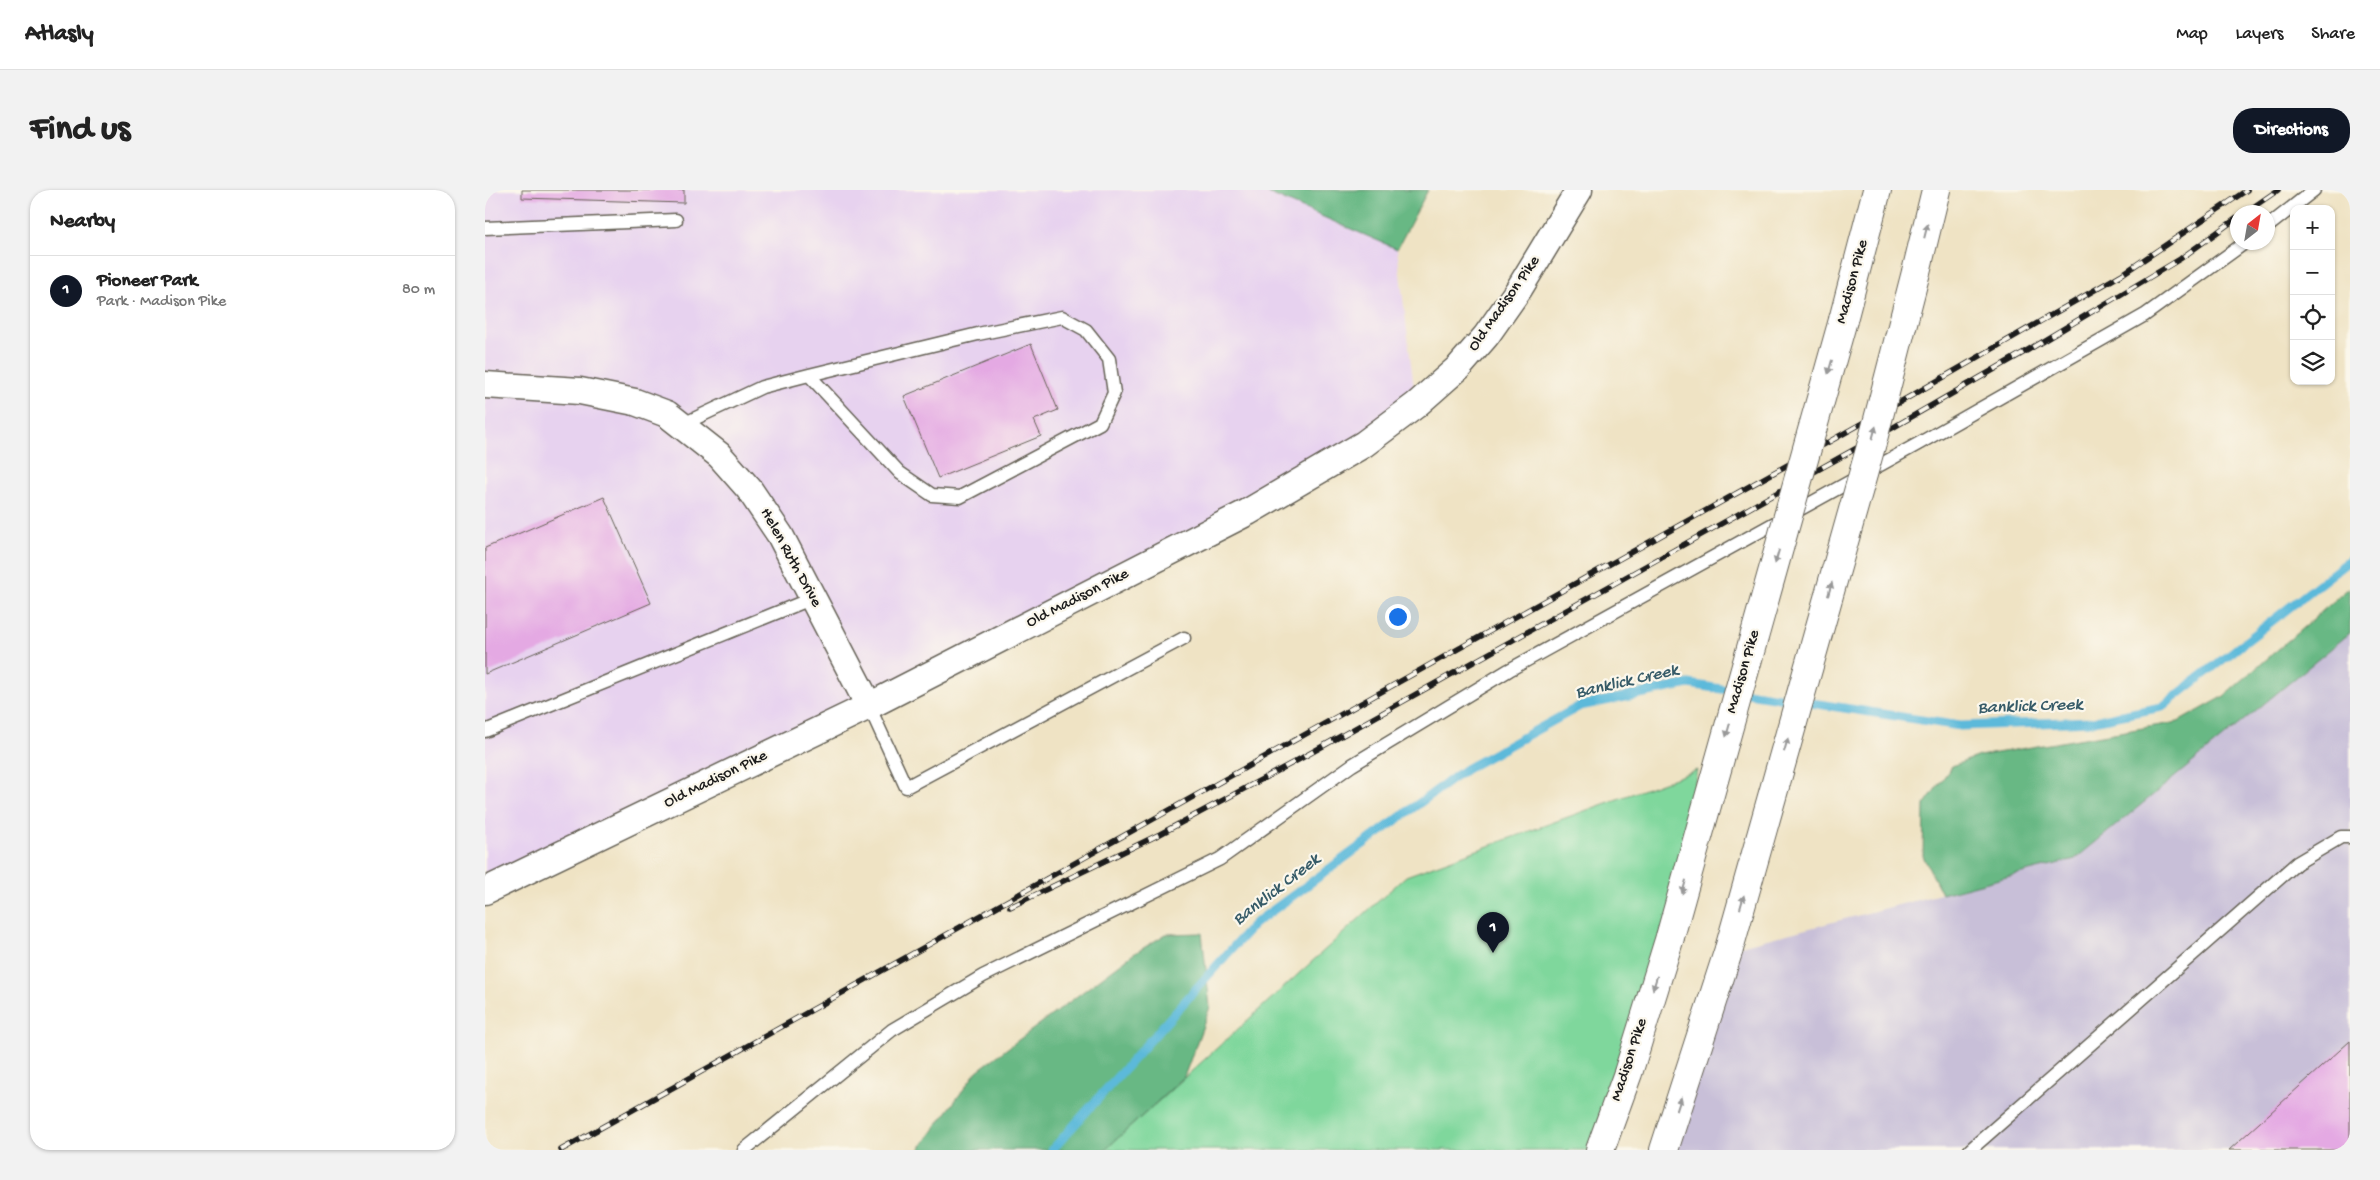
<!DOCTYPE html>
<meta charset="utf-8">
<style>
:root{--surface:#fff;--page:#f2f2f2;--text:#222;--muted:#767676;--line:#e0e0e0;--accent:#111827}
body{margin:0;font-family:"Gochi Hand",sans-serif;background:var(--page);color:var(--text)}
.controls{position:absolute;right:15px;top:15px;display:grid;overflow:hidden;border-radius:10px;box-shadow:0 1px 4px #0004}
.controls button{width:45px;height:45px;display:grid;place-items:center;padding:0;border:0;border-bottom:1px solid var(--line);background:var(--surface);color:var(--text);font:25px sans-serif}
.compass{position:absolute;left:1745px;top:15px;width:45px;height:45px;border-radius:50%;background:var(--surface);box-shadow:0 1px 4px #0004;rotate:31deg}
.you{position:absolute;left:912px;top:426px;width:18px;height:18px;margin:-12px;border:4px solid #fff;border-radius:50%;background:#1a73e8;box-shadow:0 0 0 8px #1a73e833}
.badge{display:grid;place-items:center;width:32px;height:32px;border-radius:50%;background:var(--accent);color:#fff;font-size:16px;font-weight:700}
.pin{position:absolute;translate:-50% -41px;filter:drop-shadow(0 1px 2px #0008)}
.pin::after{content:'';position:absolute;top:26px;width:18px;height:15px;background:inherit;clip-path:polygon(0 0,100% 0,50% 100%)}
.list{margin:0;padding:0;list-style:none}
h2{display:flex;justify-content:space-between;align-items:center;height:65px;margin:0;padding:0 20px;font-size:21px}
h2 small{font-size:16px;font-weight:400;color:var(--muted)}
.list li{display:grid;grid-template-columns:32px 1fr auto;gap:15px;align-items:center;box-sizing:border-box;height:70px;padding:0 20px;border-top:1px solid var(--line)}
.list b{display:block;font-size:19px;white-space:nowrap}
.list p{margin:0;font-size:16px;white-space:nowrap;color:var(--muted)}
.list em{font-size:16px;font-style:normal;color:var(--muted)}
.icon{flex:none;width:28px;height:28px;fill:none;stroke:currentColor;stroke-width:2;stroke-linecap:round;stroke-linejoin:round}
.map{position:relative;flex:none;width:1865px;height:960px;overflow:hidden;border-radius:20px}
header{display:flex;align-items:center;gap:30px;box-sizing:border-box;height:70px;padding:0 25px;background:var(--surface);border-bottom:1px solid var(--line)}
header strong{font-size:24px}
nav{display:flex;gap:28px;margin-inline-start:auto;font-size:18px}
.intro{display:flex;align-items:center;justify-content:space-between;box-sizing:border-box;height:120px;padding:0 30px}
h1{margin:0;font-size:35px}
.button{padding:12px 22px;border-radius:20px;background:var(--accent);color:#fff;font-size:18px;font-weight:700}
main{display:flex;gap:30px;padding:0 30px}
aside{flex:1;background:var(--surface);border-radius:20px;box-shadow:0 1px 4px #0004}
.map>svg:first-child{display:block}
.built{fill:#e7d2ef}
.industrial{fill:#c8bfd8}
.green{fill:#7fd79c;stroke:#4e7a5c}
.forest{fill:#67b884;stroke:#426a50}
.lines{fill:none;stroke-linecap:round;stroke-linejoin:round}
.stream{stroke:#5cb9da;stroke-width:9}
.building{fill:#e4a9e3}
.service-casing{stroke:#666257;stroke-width:15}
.minor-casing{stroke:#666257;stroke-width:29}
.primary-casing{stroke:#666257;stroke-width:30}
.service{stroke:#fff;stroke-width:12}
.minor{stroke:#fff;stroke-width:26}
.primary{stroke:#fff;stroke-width:28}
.rail-casing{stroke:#1c1c1c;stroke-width:5.5}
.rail{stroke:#fbf7ec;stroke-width:4;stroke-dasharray:11;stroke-linecap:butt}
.primary-bridge-casing{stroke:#666257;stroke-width:30;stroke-linecap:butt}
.primary-bridge{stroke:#fff;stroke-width:28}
.oneway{fill:#999}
.labels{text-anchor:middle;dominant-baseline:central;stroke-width:4.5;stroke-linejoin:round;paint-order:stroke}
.street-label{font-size:16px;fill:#1c1c1c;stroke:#fbf7ec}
.water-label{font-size:18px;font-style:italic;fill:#365b68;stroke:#fbf7ec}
</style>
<header>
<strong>Atlasly</strong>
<nav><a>Map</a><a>Layers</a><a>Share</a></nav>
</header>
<div class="intro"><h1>Find us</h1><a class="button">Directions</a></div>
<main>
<aside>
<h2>Nearby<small></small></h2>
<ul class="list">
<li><span class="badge">1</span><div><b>Pioneer Park</b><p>Park · Madison Pike</p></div><em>80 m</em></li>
</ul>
</aside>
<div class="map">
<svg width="1865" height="960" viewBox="0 0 1865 960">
<rect width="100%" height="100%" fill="#fbf7ec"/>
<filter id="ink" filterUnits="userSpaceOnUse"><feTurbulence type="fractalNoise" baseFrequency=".02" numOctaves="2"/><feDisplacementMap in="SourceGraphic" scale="10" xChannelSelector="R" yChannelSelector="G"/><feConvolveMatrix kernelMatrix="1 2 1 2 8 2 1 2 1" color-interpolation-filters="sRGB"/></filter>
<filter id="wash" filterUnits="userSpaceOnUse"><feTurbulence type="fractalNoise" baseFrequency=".0096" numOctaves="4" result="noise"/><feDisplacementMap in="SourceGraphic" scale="20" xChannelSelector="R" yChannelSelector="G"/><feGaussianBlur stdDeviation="1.12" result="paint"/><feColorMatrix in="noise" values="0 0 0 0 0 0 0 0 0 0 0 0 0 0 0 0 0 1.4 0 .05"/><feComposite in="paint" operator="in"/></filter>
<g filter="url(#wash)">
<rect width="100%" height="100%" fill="#efe3c4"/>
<!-- built -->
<path class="built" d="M0,0H776L912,59L931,215L879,254L0,701Z"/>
<!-- industrial -->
<path class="industrial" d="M1865,443V960H1179L1244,759L1590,669Z"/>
<!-- green -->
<path class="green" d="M1212,580L1185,747L1115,960H620L921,686Z"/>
<!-- forest -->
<path class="forest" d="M776,0H943L912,59Z
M1865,397V443L1590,669L1457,704L1438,666L1439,615L1467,576L1494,566L1693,532L1738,507Z
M717,743L725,817L699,887L620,960H434L492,881L647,765L681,744Z"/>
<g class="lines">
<!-- stream -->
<path class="stream" d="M567,960L769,734L981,579L1095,516L1204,494L1475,536L1608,531L1677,517L1865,370"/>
</g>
<g id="blocks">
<!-- building -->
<path class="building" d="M37,0H199V13L37,8Z
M546,154L573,220L549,230L556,246L453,288L419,206Z
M119,307L166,413L0,484V358Z
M1865,851V960H1744Z"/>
</g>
</g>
<g filter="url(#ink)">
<use href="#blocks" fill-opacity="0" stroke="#666257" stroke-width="1"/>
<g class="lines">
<!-- service casing -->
<g class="service-casing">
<path id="service" d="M1782,37L1829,0
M0,38L191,30
M196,235L277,197L324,185L493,144L577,127L601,140L624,169L629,203L615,233L475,307L447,305L415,283L324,185
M384,516L421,597L699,448
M0,541L328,408
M259,960L407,840L498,786L735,669L867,575L1024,480L1433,254L1660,125L1761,52
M1485,960L1812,673L1856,647H1865"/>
</g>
<!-- minor casing -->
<g class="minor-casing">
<path id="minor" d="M0,195L95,201L150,212L182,224L234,265L264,299L295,345L384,516
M0,701L384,516L763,322L879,254L931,215L974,177L1001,146L1034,99L1094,0"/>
</g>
<!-- primary casing -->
<g class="primary-casing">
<path id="primary" d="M1431,82L1451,0
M1358,130L1392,0
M1115,960L1143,883L1185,747
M1179,960L1244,759"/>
</g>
<!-- service -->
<use href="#service" class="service"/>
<!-- minor -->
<use href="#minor" class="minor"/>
<!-- primary -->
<use href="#primary" class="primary"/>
<!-- rail casing -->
<g class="rail-casing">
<path id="rail" d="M1761,22L1793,0
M525,717L675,644L813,570L1388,249L1543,160L1695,69L1752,28
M76,960L1433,202L1639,83L1762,0"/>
</g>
<!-- rail -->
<use href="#rail" class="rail"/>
<!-- primary-bridge casing -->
<g class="primary-bridge-casing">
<path id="primary-bridge" d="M1185,747L1358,130
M1244,759L1388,249L1431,82"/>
</g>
<!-- primary-bridge -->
<use href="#primary-bridge" class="primary-bridge"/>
</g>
<!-- one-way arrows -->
<defs><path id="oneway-solid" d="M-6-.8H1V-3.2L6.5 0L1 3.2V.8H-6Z" transform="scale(1.25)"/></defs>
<g class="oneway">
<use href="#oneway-solid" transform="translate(1441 41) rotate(-76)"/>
<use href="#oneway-solid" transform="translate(1345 177) rotate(106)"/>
<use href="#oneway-solid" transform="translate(1389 243) rotate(-75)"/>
<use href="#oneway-solid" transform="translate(1292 367) rotate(106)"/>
<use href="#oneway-solid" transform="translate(1345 399) rotate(-74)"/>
<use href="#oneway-solid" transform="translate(1243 540) rotate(106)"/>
<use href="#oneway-solid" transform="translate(1301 555) rotate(-74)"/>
<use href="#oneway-solid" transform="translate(1199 697) rotate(106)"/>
<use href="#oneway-solid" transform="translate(1257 712) rotate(-74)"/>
<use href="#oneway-solid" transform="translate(1170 793) rotate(107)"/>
<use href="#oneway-solid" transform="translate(1194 914) rotate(-72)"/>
</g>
</g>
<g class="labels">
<!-- street labels -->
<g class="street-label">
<text transform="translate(1368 92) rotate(-75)">Madison Pike</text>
<text transform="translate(1020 114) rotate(-55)">Old Madison Pike</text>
<text transform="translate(305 368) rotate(61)">Helen Ruth Drive</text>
<text transform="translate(593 409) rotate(-27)">Old Madison Pike</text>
<text transform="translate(1259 482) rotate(-74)">Madison Pike</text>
<text transform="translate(231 590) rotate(-26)">Old Madison Pike</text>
<text transform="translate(1145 870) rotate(-72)">Madison Pike</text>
</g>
<!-- water labels -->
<g class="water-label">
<text transform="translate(1142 492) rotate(-13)">Banklick Creek</text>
<text transform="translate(1545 517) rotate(-2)">Banklick Creek</text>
<text transform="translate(792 700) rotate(-38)">Banklick Creek</text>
</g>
</g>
</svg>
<div class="controls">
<button>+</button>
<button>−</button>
<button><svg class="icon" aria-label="locate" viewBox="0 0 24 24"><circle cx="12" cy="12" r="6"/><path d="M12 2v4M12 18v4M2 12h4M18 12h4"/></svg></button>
<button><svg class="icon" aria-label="layers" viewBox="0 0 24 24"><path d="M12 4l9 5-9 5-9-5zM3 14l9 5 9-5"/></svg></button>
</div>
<svg class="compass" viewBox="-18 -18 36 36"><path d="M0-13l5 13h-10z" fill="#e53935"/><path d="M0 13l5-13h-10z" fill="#767676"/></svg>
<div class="you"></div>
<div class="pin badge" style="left:1008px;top:763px">1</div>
</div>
</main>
